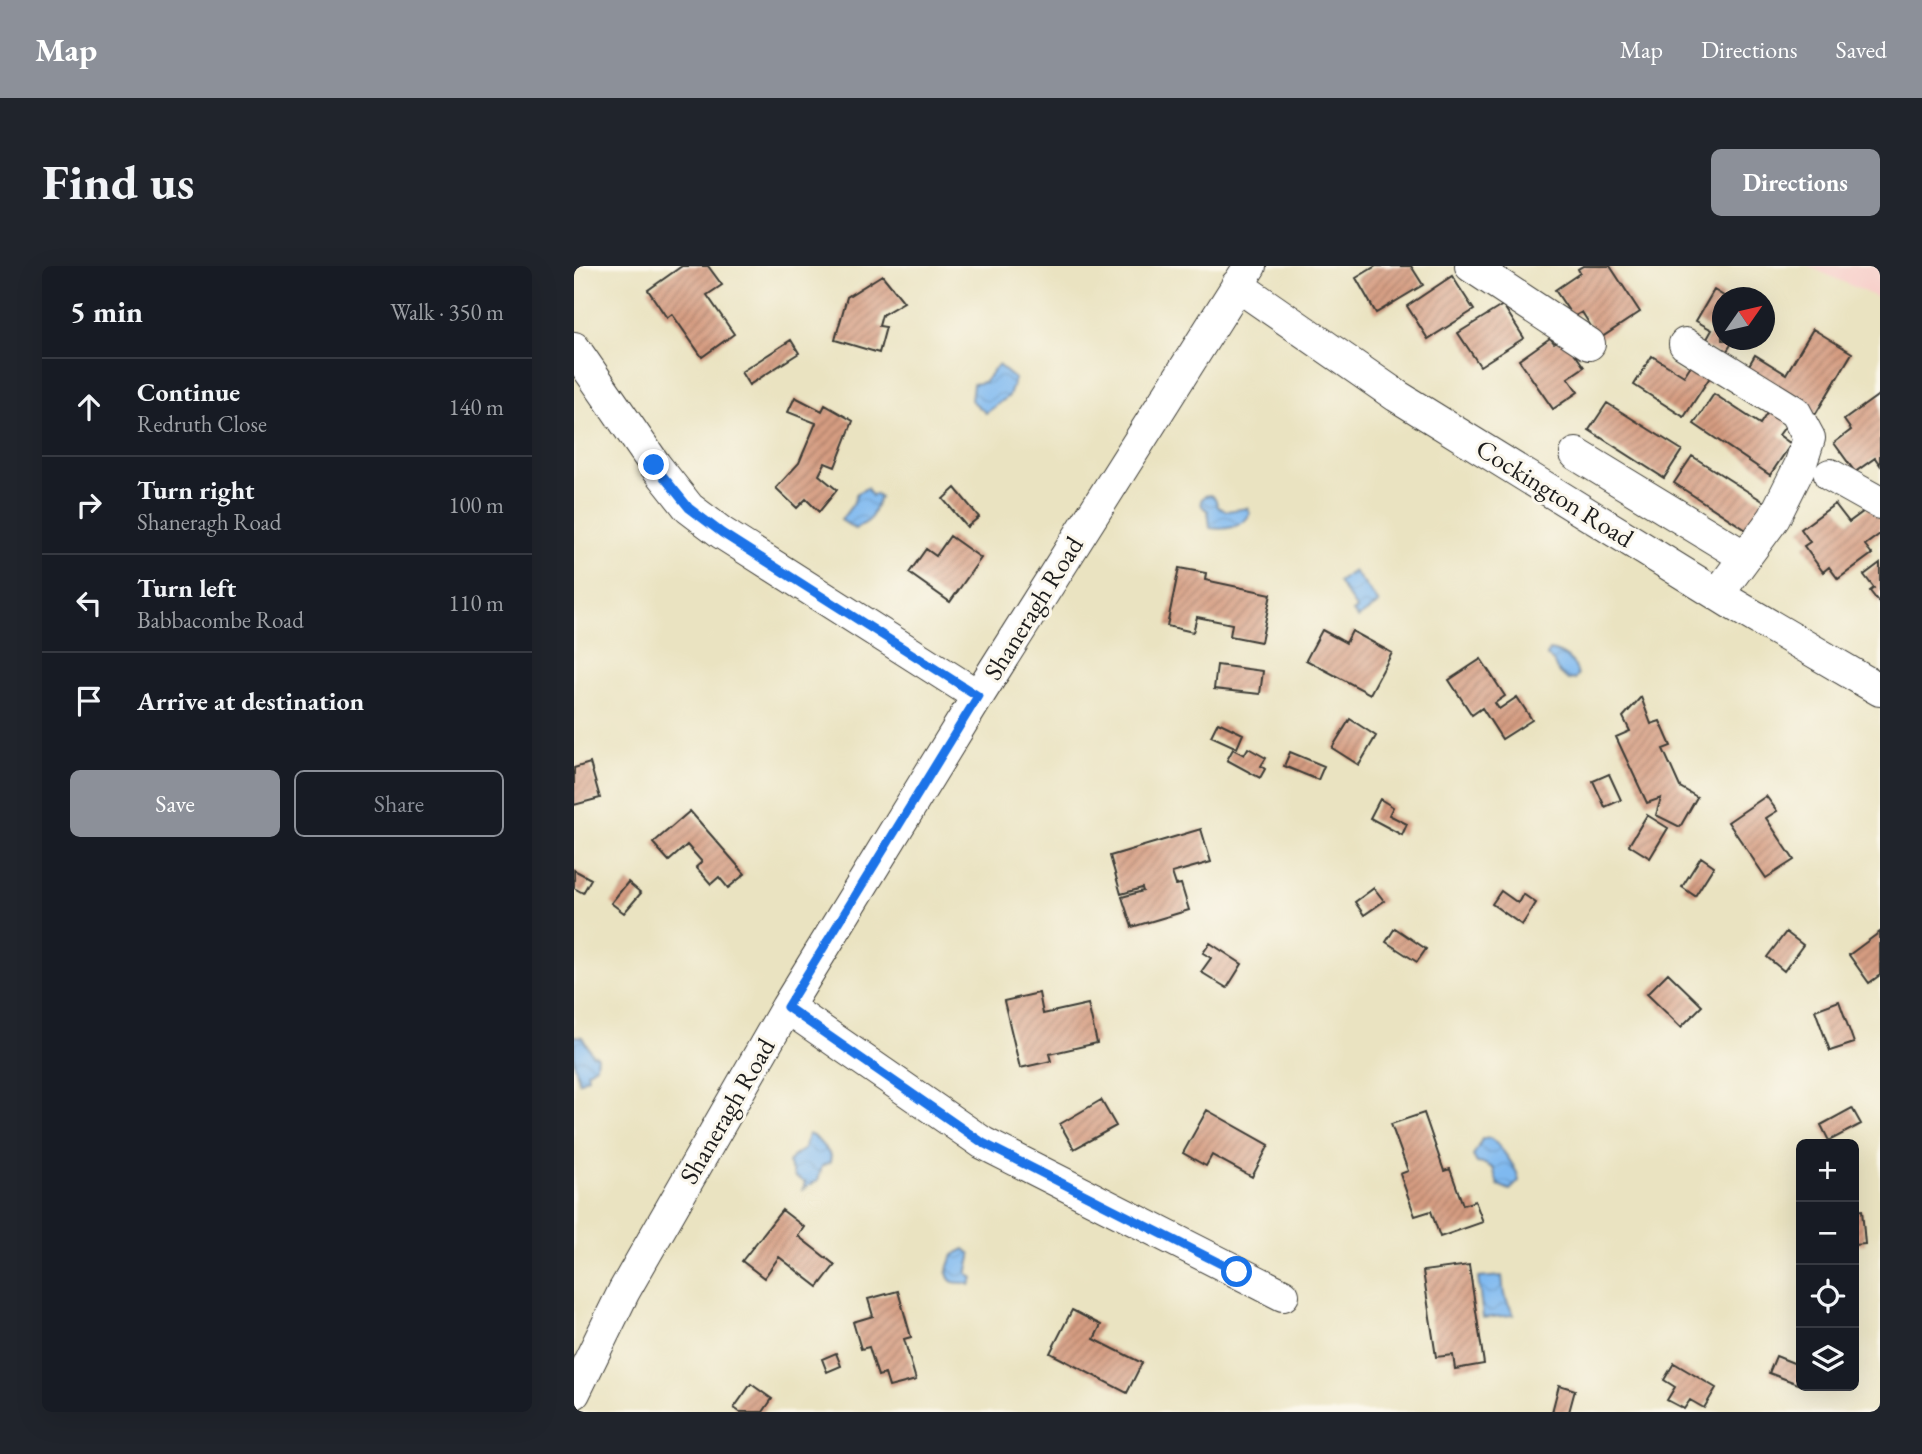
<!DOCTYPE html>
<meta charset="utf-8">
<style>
:root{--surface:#171b24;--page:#20242c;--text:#f1f3f6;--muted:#9ea1a6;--line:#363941;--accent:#8c9099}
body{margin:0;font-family:"EB Garamond",serif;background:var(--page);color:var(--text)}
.controls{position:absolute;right:21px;bottom:21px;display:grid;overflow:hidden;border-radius:10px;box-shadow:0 7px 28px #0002}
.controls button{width:63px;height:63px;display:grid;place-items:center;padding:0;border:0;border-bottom:2px solid var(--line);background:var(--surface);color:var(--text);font:35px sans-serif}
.compass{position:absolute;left:1138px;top:21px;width:63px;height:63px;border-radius:50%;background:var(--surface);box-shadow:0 7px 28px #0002;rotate:56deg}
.stop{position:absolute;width:21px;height:21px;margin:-16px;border:5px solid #1a73e8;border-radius:50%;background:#fff}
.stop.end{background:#1a73e8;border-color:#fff;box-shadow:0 2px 7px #0008}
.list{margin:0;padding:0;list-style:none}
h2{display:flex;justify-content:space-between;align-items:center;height:91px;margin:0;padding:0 28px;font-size:30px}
h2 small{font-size:23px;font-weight:400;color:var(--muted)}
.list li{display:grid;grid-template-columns:46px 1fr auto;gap:21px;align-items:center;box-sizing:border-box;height:98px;padding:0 28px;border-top:2px solid var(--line)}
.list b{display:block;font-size:26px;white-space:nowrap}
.list p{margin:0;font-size:23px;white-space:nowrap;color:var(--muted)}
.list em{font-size:23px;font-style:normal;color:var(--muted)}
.actions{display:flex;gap:14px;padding:21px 28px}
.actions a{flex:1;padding:16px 0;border:2px solid var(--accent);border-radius:10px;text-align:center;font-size:24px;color:var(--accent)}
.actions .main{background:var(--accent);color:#fff}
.icon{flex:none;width:38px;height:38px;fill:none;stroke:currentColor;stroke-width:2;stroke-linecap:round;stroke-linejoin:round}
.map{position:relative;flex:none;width:1306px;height:1146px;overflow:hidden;border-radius:10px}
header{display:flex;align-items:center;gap:42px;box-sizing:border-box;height:98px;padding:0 35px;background:var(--accent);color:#fff}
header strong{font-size:33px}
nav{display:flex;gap:38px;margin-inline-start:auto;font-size:24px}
.intro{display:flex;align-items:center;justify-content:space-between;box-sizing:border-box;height:168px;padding:0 42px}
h1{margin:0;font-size:49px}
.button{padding:18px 32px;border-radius:10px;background:var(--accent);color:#fff;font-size:24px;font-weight:700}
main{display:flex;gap:42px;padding:0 42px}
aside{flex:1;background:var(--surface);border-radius:10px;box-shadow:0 7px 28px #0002}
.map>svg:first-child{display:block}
.built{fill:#f7d0cb}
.water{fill:url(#water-waves);stroke:#4e6a86;stroke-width:2}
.building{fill:url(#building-hatch)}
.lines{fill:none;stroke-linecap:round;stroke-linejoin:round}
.minor-casing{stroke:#3b3a35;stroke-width:34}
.minor{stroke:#fff;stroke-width:32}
.route{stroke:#1a73e8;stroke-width:9}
.labels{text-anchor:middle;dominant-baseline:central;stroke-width:6;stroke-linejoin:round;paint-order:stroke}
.street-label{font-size:26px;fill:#1c1c1c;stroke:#fbf7ec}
</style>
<header>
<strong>Map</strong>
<nav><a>Map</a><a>Directions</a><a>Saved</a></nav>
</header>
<div class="intro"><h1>Find us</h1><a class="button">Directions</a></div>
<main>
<aside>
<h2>5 min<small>Walk · 350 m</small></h2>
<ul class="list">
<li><svg class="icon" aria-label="ahead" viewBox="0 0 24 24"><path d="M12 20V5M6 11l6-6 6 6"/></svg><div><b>Continue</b><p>Redruth Close</p></div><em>140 m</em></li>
<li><svg class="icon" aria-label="right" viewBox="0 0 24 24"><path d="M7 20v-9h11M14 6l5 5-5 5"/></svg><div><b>Turn right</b><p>Shaneragh Road</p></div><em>100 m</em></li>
<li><svg class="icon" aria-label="left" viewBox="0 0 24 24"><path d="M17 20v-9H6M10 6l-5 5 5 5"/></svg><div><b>Turn left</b><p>Babbacombe Road</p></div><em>110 m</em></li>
<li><svg class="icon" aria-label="arrive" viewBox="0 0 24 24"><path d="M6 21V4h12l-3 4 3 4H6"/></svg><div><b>Arrive at destination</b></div></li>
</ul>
<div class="actions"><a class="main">Save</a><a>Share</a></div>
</aside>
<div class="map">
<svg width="1306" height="1146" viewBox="0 0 1306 1146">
<defs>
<pattern id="water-waves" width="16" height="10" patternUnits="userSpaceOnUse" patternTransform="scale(1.75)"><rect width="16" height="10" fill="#7fb9f0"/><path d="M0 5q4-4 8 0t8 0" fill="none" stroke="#6d9ecd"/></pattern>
<pattern id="building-hatch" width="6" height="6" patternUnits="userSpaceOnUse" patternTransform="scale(1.75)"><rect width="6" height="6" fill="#d59c81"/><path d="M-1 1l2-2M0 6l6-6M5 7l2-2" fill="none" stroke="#ac7e69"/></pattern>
</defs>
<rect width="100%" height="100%" fill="#fbf7ec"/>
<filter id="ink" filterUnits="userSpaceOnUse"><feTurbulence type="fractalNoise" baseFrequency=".0143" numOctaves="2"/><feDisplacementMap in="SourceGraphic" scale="14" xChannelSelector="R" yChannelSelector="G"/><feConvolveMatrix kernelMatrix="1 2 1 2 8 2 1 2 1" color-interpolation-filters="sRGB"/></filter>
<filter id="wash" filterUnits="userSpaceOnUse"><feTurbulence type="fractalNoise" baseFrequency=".00686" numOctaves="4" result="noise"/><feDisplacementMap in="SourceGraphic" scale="28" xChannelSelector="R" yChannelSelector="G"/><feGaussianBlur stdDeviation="1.57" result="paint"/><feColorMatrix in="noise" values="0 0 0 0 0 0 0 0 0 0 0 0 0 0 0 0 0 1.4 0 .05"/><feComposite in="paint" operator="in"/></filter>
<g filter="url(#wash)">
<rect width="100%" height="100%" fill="#eae3c1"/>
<!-- built -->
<path class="built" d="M1234,0H1306V33Z"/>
<!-- water -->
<path class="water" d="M424,99L441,113L435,130L412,147L397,134L399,118L410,116Z
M293,222L298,230L300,228L306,231L296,254L281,263L267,254L279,238L283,227Z
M637,229L641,232L644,241L653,245L673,242L676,247C670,262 651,264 636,262L634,245L628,240L627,234L631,230Z
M780,305L805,337L784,352L779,346L783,343L764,316Z
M975,384C988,386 1001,394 1004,409L1001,413L994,414L983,404L979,395L973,390Z
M0,770L8,771L18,788L23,789L22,800L13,806L14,811L5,816L0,795Z
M234,868L241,871L257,889L256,896L248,900L244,914L229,923L231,916L221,911L214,897L219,890L230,883Z
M916,872C925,878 945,904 945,915L936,924L924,919L919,902L911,898L903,897L899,890L908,873Z
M391,983L397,988C398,995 393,1000 394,1008L399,1012L396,1019C387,1013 376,1023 373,1006L379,989Z
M928,1010L930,1029L940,1049L909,1052L904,1012Z"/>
<g id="blocks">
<!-- building -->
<path class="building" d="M108,0H134L148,19L133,29L160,68L128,91L98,48L93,52L74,24Z
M802,0H837L849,19L802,47L782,12Z
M1009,0H1036L1066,46L1025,73L1008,46L999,51L981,24L1006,7L1004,3Z
M308,9L330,36L308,49L305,60L312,61L305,87L261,74L273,31Z
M878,10L900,44L854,73L833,40Z
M1140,24L1153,32H1148V74H1160L1149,91L1129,80L1138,64L1122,55Z
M929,39L950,72L906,100L884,67Z
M1239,63L1278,87L1241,149L1171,106L1181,89L1212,108Z
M989,71L1010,101L994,112L1004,126L979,143L945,94L976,72L980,77Z
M217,74L225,87L175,119L167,106Z
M1078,90L1110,110L1121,93L1140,105L1110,151L1060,119Z
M1140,128L1186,158L1197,141L1216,154L1205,169L1217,178L1196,209L1120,158Z
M1306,128V199L1301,192L1281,206L1260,177L1277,164L1270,154Z
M221,131L248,145L251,139L279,155L261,201L251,197L245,209L263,224L245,246L232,233L223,242L202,222L225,197L242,157L214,146Z
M1033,137L1108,184L1090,212L1015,164Z
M1118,190L1195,239L1177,267L1100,217Z
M381,222L405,251L393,261L369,233Z
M1261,238L1275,256L1297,240L1306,253V268L1291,279L1298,288L1264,313L1255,301L1249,306L1230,280L1236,276L1227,263Z
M376,270L407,292L376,336L335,307L352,283L362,290Z
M1306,297V338L1296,325L1300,322L1290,309Z
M605,302L632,307L631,314L697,328L687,376L656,370L658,358L623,351L619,366L593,360Z
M748,364L772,377L778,365L818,387L796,428L732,394Z
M907,393L931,430L921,437L925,443L943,431L958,454L928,473L908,442L898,449L875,414Z
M643,399L689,405L686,428L640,423Z
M1067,431L1077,458L1086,455L1097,480L1089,483L1106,521L1123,531L1106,561L1082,549L1087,532L1073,537L1042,471L1056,465L1049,451Z
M776,453L802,470L785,499L758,482Z
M644,456L669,468L663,482L637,470Z
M674,482L692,492L687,500L691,503L686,512L653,494L659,483L670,489Z
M716,486L750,500L744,514L710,500Z
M16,497L26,532L0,539V502Z
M1035,508L1047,534L1031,541L1019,515Z
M1192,530L1203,545L1192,552L1220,594L1192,612L1154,556Z
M806,533L819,541L815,549L833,558L828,569L796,552Z
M116,545L171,608L154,622L145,611L137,618L122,601L128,596L113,579L95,595L79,577Z
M1073,549L1094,562L1076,592L1055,579Z
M627,563L637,596L598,607L602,619L607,618L615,644L558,661L548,631L569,625L568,622L547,628L536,590Z
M1127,591L1140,600L1121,630L1108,621Z
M0,604L17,613L9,627L0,622Z
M54,616L67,627L50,647L37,637Z
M800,622L810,635L790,649L781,636Z
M927,625L944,637L949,628L962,637L948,659L918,638Z
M821,662L852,683L843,696L812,676Z
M1212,666L1229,679L1210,705L1193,691Z
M1306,666V709L1295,717L1275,689Z
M636,677L668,698L653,722L627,706L637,692L629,687Z
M1094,707L1128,740L1107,761L1073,728Z
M465,727L469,748L514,738L523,777L475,788L477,795L446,802L430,735Z
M1265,735L1280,777L1256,785L1241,744Z
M527,834L542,860L500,883L486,858Z
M1278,842L1287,858L1255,875L1247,859Z
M633,844L695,879L678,911L638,889L632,900L609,887Z
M850,847L870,905L876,903L889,939L901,935L909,956L866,971L857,945L841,950L826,908L834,905L817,858Z
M208,944L230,961L224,970L261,999L244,1021L205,991L190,1012L168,995Z
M1288,944L1291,978L1280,979V945Z
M895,999L910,1098L881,1103L879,1089L862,1091L849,1005Z
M324,1025L337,1071L330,1073L342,1114L315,1121L311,1108L304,1110L295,1081L287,1083L279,1056L299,1050L294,1033Z
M498,1044L527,1059L520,1073L568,1097L553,1127L476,1087Z
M262,1087L267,1100L253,1106L248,1093Z
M1202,1090L1227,1100V1119L1195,1107Z
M1100,1097L1142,1122L1130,1142L1116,1134L1110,1143L1093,1134L1101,1121L1090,1114Z
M177,1118L198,1133L189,1146H166L160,1142Z
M985,1119L1001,1124L995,1146H978Z"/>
</g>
</g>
<g filter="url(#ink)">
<use href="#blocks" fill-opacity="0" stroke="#3b3a35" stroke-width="2"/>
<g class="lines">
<!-- minor casing -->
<g class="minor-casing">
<path id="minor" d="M897,0L1015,78
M663,19L823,130L1159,338L1306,424
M1111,78L1221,146L1235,172L1226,200L1200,252L1144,328
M0,82L81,199L115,242L148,267L404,430
M1002,188L1171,291
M1256,209L1306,237
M213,741L409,877L709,1029
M0,1127L50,1025L213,741L404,430L676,0"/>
</g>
<!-- minor -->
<use href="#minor" class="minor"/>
</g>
</g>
<g class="lines" filter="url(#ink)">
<!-- route -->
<path class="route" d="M80,199L115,242L148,267L404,430L213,741L409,877L663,1006"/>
</g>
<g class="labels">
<!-- street labels -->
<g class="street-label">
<text transform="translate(981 227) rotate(32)">Cockington Road</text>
<text transform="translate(459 342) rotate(-58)">Shaneragh Road</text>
<text transform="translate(153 845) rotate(-60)">Shaneragh Road</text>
</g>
</g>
</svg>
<div class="controls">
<button>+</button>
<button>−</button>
<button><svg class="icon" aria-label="locate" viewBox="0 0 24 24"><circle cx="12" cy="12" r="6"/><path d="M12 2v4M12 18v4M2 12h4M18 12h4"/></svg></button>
<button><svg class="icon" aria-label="layers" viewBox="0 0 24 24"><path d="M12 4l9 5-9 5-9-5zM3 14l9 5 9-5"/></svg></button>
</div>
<svg class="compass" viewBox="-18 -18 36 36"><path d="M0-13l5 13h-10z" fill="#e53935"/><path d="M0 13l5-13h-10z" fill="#9ea1a6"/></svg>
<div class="stop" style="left:663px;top:1006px"></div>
<div class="stop end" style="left:80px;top:199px"></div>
</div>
</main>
